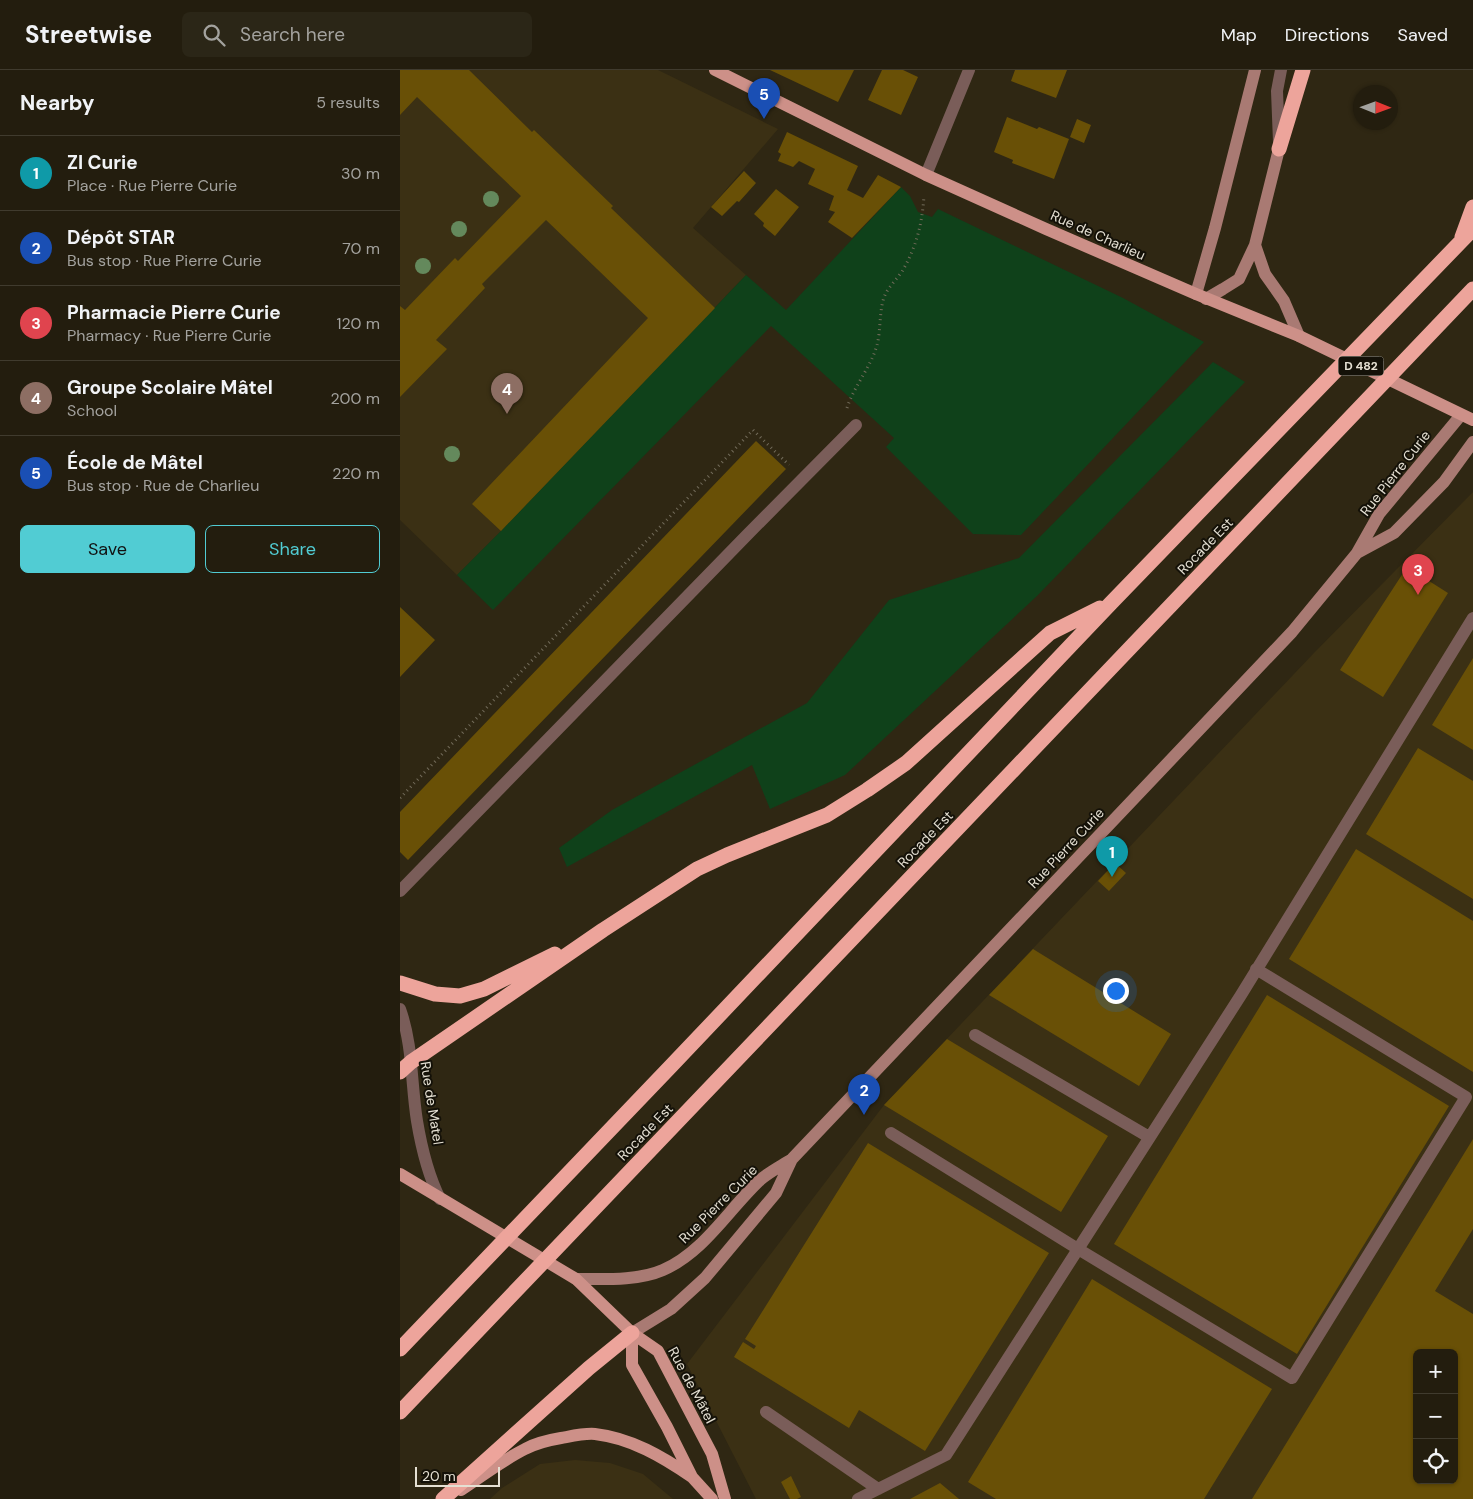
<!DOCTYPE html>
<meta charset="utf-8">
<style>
:root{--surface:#231d0e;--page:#2b2617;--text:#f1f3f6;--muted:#a3a29e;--line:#403b2e;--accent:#51ccd3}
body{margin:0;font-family:"DM Sans",sans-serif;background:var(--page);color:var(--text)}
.controls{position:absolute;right:15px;bottom:15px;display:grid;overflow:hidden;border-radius:8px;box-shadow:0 1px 4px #0004}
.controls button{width:45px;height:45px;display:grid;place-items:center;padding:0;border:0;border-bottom:1px solid var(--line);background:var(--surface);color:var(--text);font:25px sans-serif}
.compass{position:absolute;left:953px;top:15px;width:45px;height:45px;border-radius:50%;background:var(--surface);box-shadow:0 1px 4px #0004;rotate:91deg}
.scale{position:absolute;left:15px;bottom:12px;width:85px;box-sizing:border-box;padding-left:5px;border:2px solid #e5e0d3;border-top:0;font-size:14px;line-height:18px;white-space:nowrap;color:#e5e0d3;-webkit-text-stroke:4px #141108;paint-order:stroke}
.you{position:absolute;left:715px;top:920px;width:18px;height:18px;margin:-12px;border:4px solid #fff;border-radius:50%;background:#1a73e8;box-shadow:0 0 0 8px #1a73e833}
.badge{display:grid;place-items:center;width:32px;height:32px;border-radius:50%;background:var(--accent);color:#fff;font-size:16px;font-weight:700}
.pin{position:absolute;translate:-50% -41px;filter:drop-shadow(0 1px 2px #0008)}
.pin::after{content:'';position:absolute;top:26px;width:18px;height:15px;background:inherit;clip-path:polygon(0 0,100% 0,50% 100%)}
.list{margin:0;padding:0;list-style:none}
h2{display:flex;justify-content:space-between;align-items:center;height:65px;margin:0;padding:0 20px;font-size:21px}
h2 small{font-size:16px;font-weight:400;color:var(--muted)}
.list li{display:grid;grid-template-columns:32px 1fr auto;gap:15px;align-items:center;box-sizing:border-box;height:75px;padding:0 20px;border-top:1px solid var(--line)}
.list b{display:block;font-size:19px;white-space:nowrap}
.list p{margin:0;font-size:16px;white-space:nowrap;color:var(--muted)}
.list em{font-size:16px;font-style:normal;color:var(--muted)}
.actions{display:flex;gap:10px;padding:15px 20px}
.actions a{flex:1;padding:11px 0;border:1px solid var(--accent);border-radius:8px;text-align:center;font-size:18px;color:var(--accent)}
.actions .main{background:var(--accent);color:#111}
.icon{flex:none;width:28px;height:28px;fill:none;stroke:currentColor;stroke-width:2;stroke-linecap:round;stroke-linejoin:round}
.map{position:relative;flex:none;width:1073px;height:1429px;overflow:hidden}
header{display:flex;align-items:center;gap:30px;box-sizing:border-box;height:70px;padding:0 25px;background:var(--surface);border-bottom:1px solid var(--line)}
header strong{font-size:24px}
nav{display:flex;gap:28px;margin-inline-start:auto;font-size:18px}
.search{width:350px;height:45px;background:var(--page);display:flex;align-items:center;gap:12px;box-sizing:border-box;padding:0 18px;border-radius:8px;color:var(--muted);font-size:19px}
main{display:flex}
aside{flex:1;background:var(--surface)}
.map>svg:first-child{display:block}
.built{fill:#3b3014;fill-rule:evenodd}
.green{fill:#0f411a}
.building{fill:#695006;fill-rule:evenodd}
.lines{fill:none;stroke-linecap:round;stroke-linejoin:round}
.path{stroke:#736c5b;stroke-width:3;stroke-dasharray:1 4;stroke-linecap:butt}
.lane{stroke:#7a5d59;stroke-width:12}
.street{stroke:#7a5d59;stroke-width:12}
.secondary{stroke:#a97a73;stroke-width:12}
.primary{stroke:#cd9088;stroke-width:12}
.highway{stroke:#eda49b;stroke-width:15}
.tree{fill:#64895c}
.labels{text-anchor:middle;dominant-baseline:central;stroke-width:4;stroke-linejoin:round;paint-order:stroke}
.shield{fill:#141108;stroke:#a6a296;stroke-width:1}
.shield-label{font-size:12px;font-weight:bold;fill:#e5e0d3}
.street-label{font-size:14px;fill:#e5e0d3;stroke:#141108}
</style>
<header>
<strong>Streetwise</strong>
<div class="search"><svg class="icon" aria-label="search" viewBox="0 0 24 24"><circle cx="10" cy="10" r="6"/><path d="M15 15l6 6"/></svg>Search here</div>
<nav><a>Map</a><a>Directions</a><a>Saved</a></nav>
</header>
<main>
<aside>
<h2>Nearby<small>5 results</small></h2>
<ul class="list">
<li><span class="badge" style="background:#0f9aa8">1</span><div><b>ZI Curie</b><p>Place · Rue Pierre Curie</p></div><em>30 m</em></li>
<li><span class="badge" style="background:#1a4fb4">2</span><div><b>Dépôt STAR</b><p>Bus stop · Rue Pierre Curie</p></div><em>70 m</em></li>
<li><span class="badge" style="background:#e0444e">3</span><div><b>Pharmacie Pierre Curie</b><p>Pharmacy · Rue Pierre Curie</p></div><em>120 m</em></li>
<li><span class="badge" style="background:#8d6e63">4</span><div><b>Groupe Scolaire Mâtel</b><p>School</p></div><em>200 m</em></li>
<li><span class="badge" style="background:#1a4fb4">5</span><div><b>École de Mâtel</b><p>Bus stop · Rue de Charlieu</p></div><em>220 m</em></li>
</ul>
<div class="actions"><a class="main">Save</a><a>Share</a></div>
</aside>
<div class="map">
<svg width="1073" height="1429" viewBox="0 0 1073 1429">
<rect width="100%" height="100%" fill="#2f2713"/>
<!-- built -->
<path class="built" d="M0,0H258L378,59L293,158L346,205L101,461L57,505L0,450Z
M1073,422V1429H356L287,1294L484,1035L913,584ZM1017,1283H1054V1410H1017Z
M175,1390L210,1393L243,1404L273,1429H90L102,1418L140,1394Z"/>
<!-- green -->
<path class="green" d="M501,117L510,126L518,142L532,147L538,139L723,228L804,272L621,465L573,464L486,377L494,368L371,256L93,540L57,505L101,461L346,205L386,240Z
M813,292L845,312L637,526L445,705L370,739L352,695L167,797L159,778L212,740L407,633L489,530L619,488Z"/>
<!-- building -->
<path class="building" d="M0,0H69L132,62L134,60L213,136L211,138L315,238L101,461L72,434L248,248L146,150L82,214L85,218L36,270L47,279L0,327V236L5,240L55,188L58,191L121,126L17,27L0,45Z
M370,0H454L438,32Z
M482,0H503L518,7L501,45L468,30Z
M615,0H667L656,28L611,11Z
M607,47L637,59L639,57L669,69L654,109L612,93L613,90L594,82Z
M677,49L691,55L684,73L670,67Z
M387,62L458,96L447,120L463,128L478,105L501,117L452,168L428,152L435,142L429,140L434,126L408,114L415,99L399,91L393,97L378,91L381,84L378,82Z
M344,101L356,113L339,132L337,131L322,146L311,137Z
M376,119L399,137L375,166L363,156L364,153L354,144Z
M356,371L386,399L8,790L0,782V742Z
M1007,497L1048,523L983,627L940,600Z
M0,537L35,570L0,607Z
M1073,588V680L1032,655Z
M1018,678L1073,711V829L966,764Z
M956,779L1073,851V1002L889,889Z
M715,793L726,803L709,821L698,811Z
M633,879L771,964L739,1016L589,925Z
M867,925L1049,1036L897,1284L714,1174Z
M547,969L708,1066L661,1142L484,1035Z
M1073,1069V1159L1035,1221L1073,1244V1429H852ZM1017,1283H1054V1410H1017Z
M468,1073L649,1183L525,1381L459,1340L449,1358L334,1287L343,1272L354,1279L356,1276L345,1269Z
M692,1209L872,1319L804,1429H596L568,1412Z
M391,1406L401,1427L397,1429H390L381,1412Z
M540,1413L559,1429H510Z"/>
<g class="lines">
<!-- path -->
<path class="path" d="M447,338C454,316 471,297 477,275C481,261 479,238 485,225C489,216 498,208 503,200C517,175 522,154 524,126
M0,728L353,360L389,395"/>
<!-- lane -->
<path class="lane" d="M0,821L347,465L456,355
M575,965L749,1067
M491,1063L678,1179L892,1308L1066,1027L856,899
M366,1342L478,1419
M458,1429L546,1385L841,925L1073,548"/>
<!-- street -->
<path class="street" d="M879,72L877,21L881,0
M526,105L569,0
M0,939C13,975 11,1014 17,1051C21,1075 29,1107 40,1129"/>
<!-- secondary -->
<path class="secondary" d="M879,79L855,175L865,204L884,231L899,266
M796,224L815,158L855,0
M806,229L823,219L839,209L855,175
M957,483L994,463L1044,412L1073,372
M176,1209C203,1209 238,1211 263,1200C304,1182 328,1140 360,1110C369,1102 381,1096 392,1089L892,562L957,483L979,444L1061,345
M232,1263L271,1239L305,1208L376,1123L392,1089"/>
<!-- primary -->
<path class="primary" d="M315,0L526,105L646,159L796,224L899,266L1073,350
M0,1104L176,1209L232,1263L258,1281L312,1384L325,1429
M232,1263V1295L267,1357L292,1407L312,1429
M61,1420C82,1406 103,1390 125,1379C136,1373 149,1370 161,1368C172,1366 185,1363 195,1364C231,1368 263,1387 292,1407"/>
<!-- highway -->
<path class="highway" d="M879,79L903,0
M1062,167L1073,137
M0,913L35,924L60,926L84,919L155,884
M0,1002L11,992L203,860L297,799L327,785L427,745L467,720L506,693L650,563L700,538
M0,1279L272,995L711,533L1073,159
M0,1342L1073,219
M43,1429L189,1298L232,1263"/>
</g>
<!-- trees -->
<g class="tree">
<circle cx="91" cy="129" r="8"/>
<circle cx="59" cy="159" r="8"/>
<circle cx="23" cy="196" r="8"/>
<circle cx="52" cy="384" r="8"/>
</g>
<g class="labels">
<!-- shield labels -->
<rect class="shield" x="938.5" y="286.5" width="45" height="19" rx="4"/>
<g class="shield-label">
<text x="961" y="296">D 482</text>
</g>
<!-- street labels -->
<g class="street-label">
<text transform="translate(698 165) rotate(24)">Rue de Charlieu</text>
<text transform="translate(995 403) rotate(-52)">Rue Pierre Curie</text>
<text transform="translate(805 476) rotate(-46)">Rocade Est</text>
<text transform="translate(525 769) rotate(-46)">Rocade Est</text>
<text transform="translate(666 778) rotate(-47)">Rue Pierre Curie</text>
<text transform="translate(32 1033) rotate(81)">Rue de Matel</text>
<text transform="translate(245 1062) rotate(-46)">Rocade Est</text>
<text transform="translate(318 1134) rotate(-45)">Rue Pierre Curie</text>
<text transform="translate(292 1315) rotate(62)">Rue de Mâtel</text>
</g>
</g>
</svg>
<div class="controls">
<button>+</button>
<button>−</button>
<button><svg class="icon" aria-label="locate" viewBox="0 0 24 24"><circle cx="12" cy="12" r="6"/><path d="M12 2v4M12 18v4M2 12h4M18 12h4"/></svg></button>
</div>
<svg class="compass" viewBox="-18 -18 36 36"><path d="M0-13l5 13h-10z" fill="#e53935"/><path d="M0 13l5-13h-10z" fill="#a3a29e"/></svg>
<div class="scale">20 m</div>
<div class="you"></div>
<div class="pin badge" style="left:712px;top:807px;background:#0f9aa8">1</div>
<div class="pin badge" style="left:464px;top:1045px;background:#1a4fb4">2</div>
<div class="pin badge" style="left:1018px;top:525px;background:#e0444e">3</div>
<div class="pin badge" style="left:107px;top:344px;background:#8d6e63">4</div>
<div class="pin badge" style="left:364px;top:49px;background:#1a4fb4">5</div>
</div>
</main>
